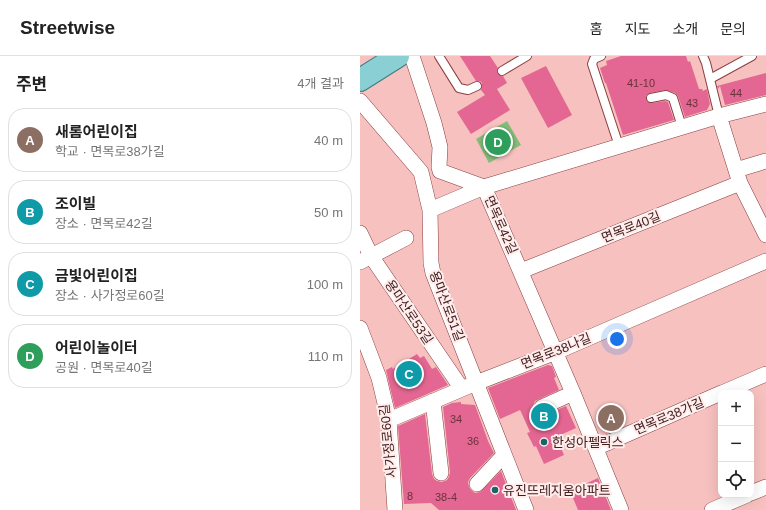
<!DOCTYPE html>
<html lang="ko">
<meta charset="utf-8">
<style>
:root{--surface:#fff;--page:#f2f2f2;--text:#222;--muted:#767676;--line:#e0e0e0;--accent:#166569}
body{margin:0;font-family:Helvetica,"Noto Sans KR",sans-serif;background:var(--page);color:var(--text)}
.controls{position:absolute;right:12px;bottom:12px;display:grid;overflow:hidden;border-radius:8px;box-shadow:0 4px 16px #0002}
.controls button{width:36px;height:36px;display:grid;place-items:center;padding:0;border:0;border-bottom:1px solid var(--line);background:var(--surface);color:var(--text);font:20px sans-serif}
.you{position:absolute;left:257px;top:283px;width:14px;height:14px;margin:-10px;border:3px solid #fff;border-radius:50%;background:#1a73e8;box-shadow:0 0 0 6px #1a73e833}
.badge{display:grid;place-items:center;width:26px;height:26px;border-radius:50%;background:var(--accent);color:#fff;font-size:13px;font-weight:700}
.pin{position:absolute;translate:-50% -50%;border:2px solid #fff;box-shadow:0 1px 4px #0006}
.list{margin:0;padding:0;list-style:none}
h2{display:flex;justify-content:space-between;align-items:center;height:52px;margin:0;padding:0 16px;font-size:17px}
h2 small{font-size:13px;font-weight:400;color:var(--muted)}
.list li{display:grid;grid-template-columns:26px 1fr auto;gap:12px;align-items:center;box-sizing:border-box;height:64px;margin:0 8px 8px;padding:0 8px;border:1px solid var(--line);border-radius:16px}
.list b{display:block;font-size:15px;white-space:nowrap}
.list p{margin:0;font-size:13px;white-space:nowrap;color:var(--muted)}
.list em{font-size:13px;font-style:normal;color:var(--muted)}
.icon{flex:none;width:22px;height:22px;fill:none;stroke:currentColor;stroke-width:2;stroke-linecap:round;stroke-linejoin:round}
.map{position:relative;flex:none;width:406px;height:454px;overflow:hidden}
header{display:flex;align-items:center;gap:24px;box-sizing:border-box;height:56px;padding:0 20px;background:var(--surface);border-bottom:1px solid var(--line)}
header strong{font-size:19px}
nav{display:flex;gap:22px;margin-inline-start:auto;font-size:14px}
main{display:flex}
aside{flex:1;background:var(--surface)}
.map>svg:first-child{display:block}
.green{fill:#84bd79}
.building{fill:#e46692}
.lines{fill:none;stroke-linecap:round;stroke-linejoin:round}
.lane-casing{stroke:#8b3f40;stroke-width:10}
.street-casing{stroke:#8b3f40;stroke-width:16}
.primary-casing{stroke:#3e7d82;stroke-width:24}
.lane{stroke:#fff;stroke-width:8}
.street{stroke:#fff;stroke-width:15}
.primary{stroke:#8acfd3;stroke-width:22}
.poi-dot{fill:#166569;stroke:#ffeceb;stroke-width:1.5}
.labels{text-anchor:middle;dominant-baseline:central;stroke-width:4;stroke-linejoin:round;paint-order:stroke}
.number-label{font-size:11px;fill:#6a323c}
.street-label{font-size:13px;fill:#422020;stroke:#ffeceb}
.poi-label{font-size:13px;fill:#422020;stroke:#ffeceb;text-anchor:start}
</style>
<header>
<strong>Streetwise</strong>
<nav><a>홈</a><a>지도</a><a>소개</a><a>문의</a></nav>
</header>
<main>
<aside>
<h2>주변<small>4개 결과</small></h2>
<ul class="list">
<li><span class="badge" style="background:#8d6e63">A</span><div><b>새롬어린이집</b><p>학교 · 면목로38가길</p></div><em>40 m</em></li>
<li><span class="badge" style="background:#0f9aa8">B</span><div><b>조이빌</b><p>장소 · 면목로42길</p></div><em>50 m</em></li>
<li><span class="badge" style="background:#0f9aa8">C</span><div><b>금빛어린이집</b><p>장소 · 사가정로60길</p></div><em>100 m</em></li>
<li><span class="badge" style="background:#2e9e5b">D</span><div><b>어린이놀이터</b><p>공원 · 면목로40길</p></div><em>110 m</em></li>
</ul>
</aside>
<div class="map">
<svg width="406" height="454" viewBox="0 0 406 454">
<rect width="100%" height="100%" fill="#f7c1bf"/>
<!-- green -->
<path class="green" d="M147,65L161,89L129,107L116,83Z"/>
<!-- building -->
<path class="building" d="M100,0H130L138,12L137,15L138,18L143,20L147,27L137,33L150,54L111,78L97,56L125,39L121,34L122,27L120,25H116Z
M261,0H326L328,6L330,5L339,33H342L343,35L347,33L350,48L347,54L325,61L318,40L315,37L305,34L290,37L286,40L287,45L292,47L305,45L308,46L314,64L263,79L246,27H245L240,12L247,9L246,5Z
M186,10L212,59L188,72L161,22Z
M406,17V39L365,49L360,30L358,33L357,30Z
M57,298L60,302L64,300L72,313L76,311L88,329L35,352L26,314L32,311L33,313Z
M188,309L192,310L196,321L194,322L199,334L175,345L173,350L174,354L176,358L182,360L206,350L216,372L196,381L204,399L184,408L176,390L174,391L167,377L170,376L161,356L160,354L140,363L128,332Z
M101,346V348L115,349L128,385L134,397L110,422L108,426L109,431L111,434L115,437L120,436L141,415L156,454H79L71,447L44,448L38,370L65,358L72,418L74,423L77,425L82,426L87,424L89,421L90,416L83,351L92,347Z
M238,422L251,454H218L210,435Z"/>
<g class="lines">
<!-- lane casing -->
<g class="lane-casing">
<path id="lane" d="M79,0L99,32L108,34L117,30
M241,0L234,3L232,8L259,90
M343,0L346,7L359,60
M142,15L167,0
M350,23L392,0
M291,42L306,39L313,42L322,71"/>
</g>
<!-- street casing -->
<g class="street-casing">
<path id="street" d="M52,0L74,67L80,91L79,111L80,115L124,131L213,337L261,454
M0,45L61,116L70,154L71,207L73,217L166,454
M359,60L380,127L406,179
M376,114L406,105
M70,154L124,131L359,60L406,48
M0,177L11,200L102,333
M0,206L46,182
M161,215L380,127
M0,272L19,322L29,364L35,454
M362,337L406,318
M73,345L81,417
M182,351L213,337
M29,364L116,327L196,296L406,205
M236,392L361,337
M117,428L144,399
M391,437L406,431
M352,454L387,439"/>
</g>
<!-- primary casing -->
<g class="primary-casing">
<path id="primary" d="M0,24L38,0"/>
</g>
<!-- lane -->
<use href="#lane" class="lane"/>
<!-- street -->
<use href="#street" class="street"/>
<!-- primary -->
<use href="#primary" class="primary"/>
</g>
<!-- markers -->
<g class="poi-dot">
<circle cx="184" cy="386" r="4"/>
<circle cx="135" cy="434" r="4"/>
</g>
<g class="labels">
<!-- number labels -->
<g class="number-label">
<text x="281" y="27">41-10</text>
<text x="376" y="37">44</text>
<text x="332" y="47">43</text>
<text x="96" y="363">34</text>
<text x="113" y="385">36</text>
<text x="50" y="440">8</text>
<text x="86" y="441">38-4</text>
</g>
<!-- street labels -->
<g class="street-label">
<text transform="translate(141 169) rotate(66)">면목로42길</text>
<text transform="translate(271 171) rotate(-22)">면목로40길</text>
<text transform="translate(87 250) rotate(69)">용마산로51길</text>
<text transform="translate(49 256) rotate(56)">용마산로53길</text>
<text transform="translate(196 295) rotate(-22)">면목로38나길</text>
<text transform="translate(309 360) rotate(-23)">면목로38가길</text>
<text transform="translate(28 385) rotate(-96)">사가정로60길</text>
</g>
<!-- poi labels -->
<g class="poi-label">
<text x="192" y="386">한성아펠릭스</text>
<text x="143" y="434">유진뜨레지움아파트</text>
</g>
</g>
</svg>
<div class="controls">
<button>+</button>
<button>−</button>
<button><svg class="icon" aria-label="locate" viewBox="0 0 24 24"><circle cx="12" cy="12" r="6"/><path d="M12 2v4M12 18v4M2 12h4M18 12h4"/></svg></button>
</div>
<div class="you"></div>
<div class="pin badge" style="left:251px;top:362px;background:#8d6e63">A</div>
<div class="pin badge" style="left:184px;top:360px;background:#0f9aa8">B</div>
<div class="pin badge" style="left:49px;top:318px;background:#0f9aa8">C</div>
<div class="pin badge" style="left:138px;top:86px;background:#2e9e5b">D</div>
</div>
</main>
